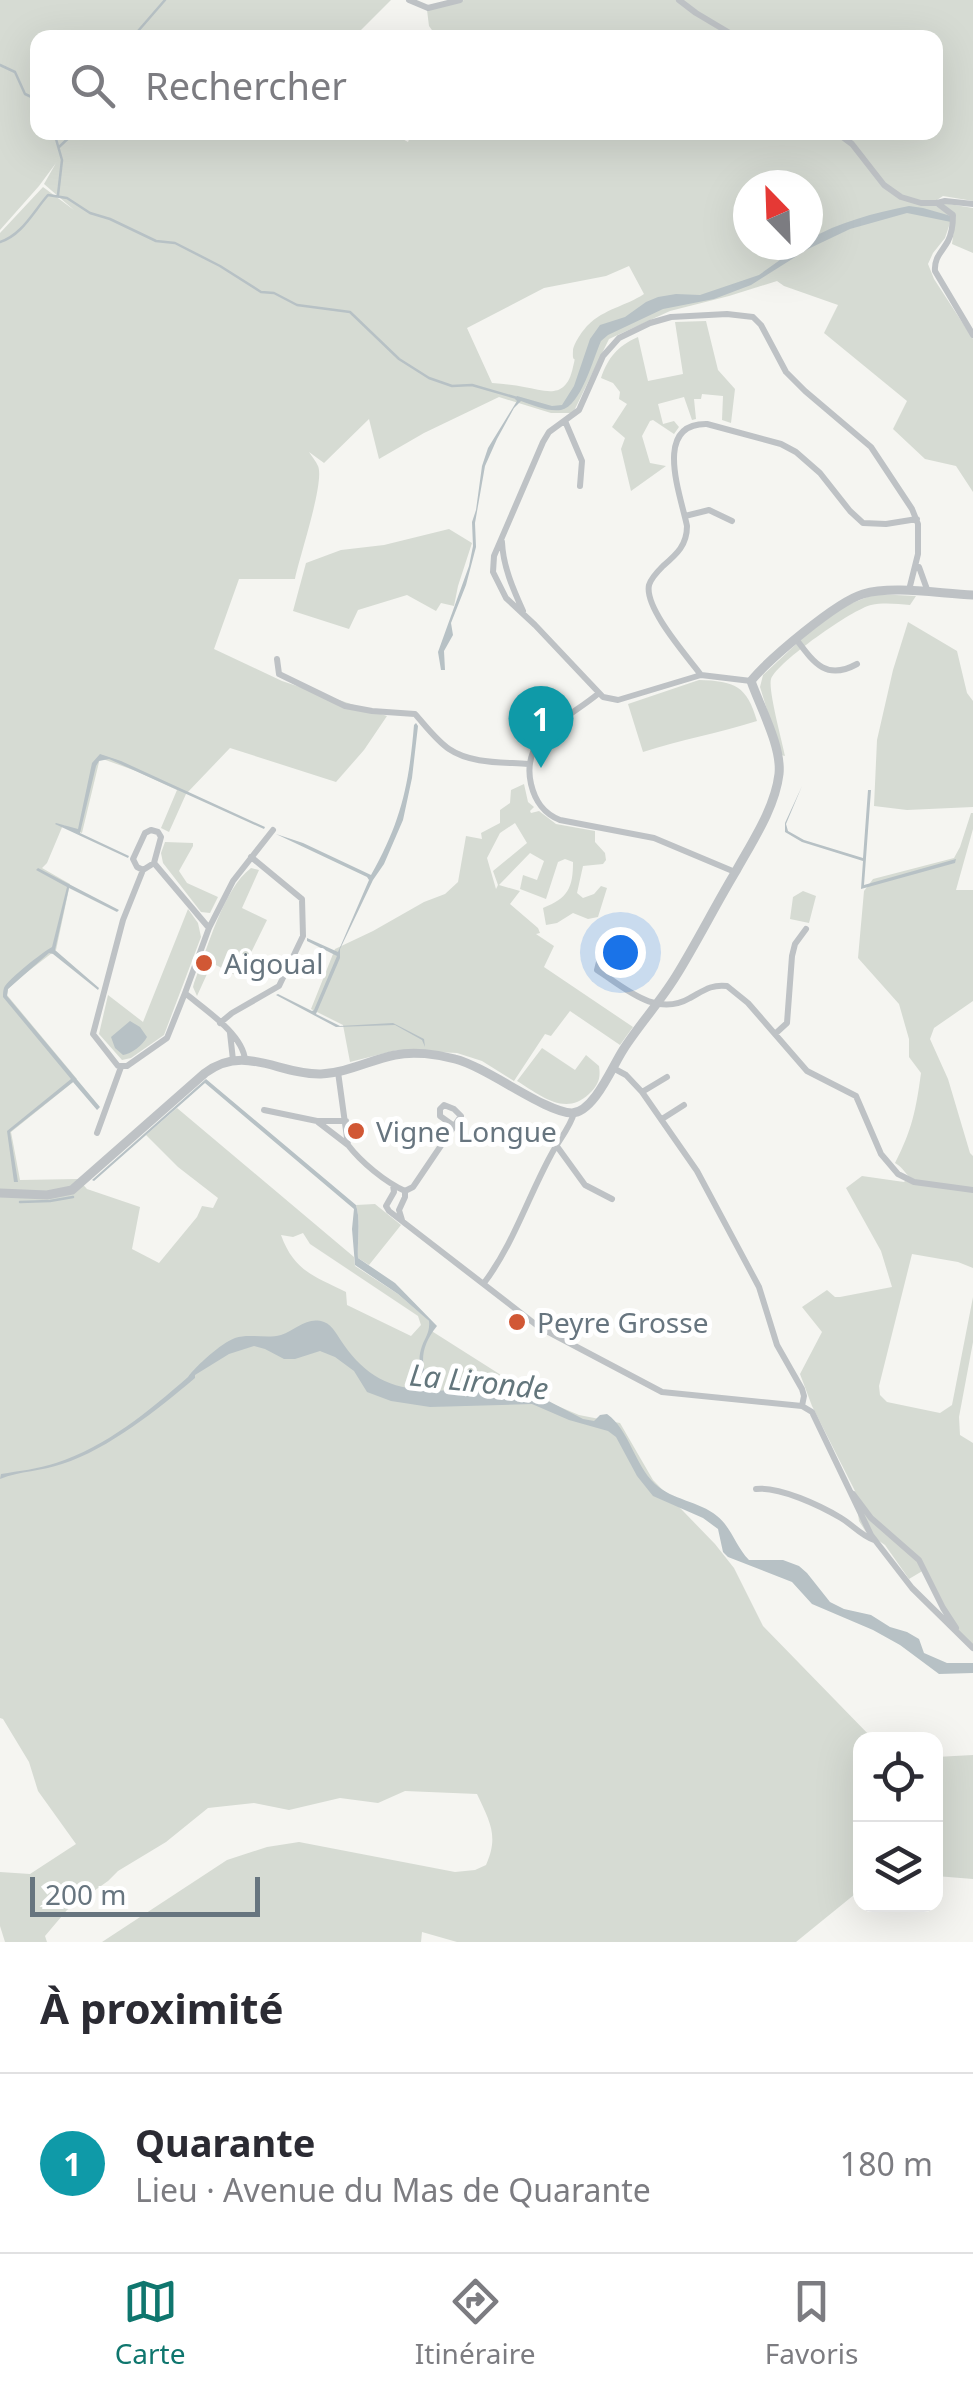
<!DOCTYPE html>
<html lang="fr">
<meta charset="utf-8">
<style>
:root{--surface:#fff;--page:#f7f7f7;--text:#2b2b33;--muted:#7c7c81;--line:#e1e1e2;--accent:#0f766e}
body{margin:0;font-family:"Noto Sans",sans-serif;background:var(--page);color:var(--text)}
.controls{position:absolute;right:30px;bottom:30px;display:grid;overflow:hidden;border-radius:20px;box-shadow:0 10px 40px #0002}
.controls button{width:90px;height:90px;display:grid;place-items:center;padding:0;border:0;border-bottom:2px solid var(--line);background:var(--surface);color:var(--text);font:50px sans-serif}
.compass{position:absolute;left:733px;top:170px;width:90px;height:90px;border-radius:50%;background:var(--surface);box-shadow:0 10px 40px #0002;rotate:337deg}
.scale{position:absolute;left:30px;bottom:25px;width:230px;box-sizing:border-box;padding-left:10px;border:5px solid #67757f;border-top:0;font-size:28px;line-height:35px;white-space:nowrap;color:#67757f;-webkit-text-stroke:8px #fff;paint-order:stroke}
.you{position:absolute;left:620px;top:952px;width:35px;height:35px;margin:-25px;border:8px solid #fff;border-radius:50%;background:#1a73e8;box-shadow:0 0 0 15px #1a73e833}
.badge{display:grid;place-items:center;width:65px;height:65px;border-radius:50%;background:var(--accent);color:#fff;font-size:32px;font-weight:700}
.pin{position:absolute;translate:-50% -82px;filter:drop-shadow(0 2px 5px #0008)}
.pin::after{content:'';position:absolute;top:52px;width:35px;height:30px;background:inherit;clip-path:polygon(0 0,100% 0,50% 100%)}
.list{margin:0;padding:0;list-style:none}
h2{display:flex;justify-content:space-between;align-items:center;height:130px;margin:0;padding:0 40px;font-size:42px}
h2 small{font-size:32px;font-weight:400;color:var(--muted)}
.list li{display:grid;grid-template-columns:65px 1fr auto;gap:30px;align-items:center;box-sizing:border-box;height:180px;padding:0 40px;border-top:2px solid var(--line)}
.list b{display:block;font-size:38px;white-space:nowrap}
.list p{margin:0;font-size:32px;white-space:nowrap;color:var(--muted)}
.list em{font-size:32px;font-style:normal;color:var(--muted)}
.icon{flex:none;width:55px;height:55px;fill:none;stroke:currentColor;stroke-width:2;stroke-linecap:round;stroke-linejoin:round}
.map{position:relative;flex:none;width:973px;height:1942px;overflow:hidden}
.search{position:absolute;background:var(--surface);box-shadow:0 10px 40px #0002;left:30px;right:30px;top:30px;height:110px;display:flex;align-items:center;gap:25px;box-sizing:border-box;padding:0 35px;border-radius:20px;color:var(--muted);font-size:38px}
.sheet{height:310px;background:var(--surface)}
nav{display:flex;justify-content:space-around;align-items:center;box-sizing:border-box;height:140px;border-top:2px solid var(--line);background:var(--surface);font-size:28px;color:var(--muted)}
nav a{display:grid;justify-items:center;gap:5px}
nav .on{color:var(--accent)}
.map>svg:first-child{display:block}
.green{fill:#d6dbd3;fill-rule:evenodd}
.water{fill:#b7c1c5}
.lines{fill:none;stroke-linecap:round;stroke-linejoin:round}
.stream{stroke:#b7c1c5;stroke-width:2.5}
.minor{stroke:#bec2c5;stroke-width:6}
.tertiary{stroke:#bec2c5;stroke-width:9}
.poi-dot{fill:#d15835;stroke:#fff;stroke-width:4}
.labels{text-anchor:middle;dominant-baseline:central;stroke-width:10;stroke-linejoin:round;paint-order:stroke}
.poi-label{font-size:28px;fill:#67757f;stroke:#fff;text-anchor:start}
.water-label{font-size:30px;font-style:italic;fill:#63767c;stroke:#fff}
</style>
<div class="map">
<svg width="973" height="1942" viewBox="0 0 973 1942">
<rect width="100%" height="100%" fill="#f5f5f1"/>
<!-- green -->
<path class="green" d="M0,0H391L354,37L38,38V132H390L408,142L412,132H936V38L437,37L429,26L427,10L464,0H973V201L943,196L937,200L936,206L948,214L951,220L945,238L933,253L928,264L934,279L973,339V492L956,466L925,459L893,429L907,401L824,333L838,305L784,286L777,281L729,296L670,311L609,339L573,413H551L499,397L424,433L379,459L369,419L324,463L309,452C312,457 316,461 318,466C325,482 299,558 295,579H239L214,649L282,681L387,716L364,750L336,782L230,748L186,794L169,832L161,828L177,790L136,771L100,758L82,833L63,825L47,863L42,868L70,884L56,950L18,979L8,989L7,995L77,1079L11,1132L20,1180L78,1179L87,1189L140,1207L132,1249L159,1263L197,1217L202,1206L213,1208L218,1198L178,1167L146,1135L177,1108L354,1257L355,1266L398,1294L426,1318L429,1321L430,1330L534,1396L579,1415L620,1423L653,1480L715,1544L734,1568L763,1626L873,1739L860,1740V1890L796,1942H457L422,1932L421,1942H102L227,1860L267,1847L299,1842L455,1872L475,1870L486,1865C499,1836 490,1822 477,1794L405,1791L378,1803L340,1798L289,1810L254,1803L208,1808L166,1842L118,1871L108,1881L67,1910L45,1936L47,1942H5L0,1926V1872L30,1874L76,1844L38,1791L29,1762L3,1719L0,1718V233L43,187L74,210L44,184L56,163L39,186L0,230ZM748,185H808V245H748ZM629,266L644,294C626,306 604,309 588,325C583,330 573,344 573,351C572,366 577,352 573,367C566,400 547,391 524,387C514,385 503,384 492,383L467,328L544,288L606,276ZM303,1233L310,1244L418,1316L421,1325L411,1336L347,1305L346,1292C314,1276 294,1271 281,1235L293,1237Z
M943,203L973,208V253L952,244L956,214L943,206Z
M706,321L718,370L735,389L731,423L722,420L723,396L702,394L701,399H694L696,419L692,420L684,397L658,404L663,424L674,421L679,427L674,434L653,420L650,421L642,436L650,463L666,466L631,491L621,449L625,438L612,427L627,404L619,399L620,392L613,383L601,378C608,358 617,346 638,337L648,381L683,374L675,322Z
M449,529L472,543L458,586L454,606L441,603L436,611L407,595L358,610L349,629L293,611L306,563L341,550L384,545Z
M875,594L916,596L910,605C898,604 884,602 871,605C853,609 777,662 771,679C768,690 782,741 785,756L781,755L760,687L763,675L808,633L845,606Z
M908,622L957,651L967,693L973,701V807L907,810L874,806L877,740L893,670Z
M699,680C735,681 747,686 757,721C719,733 680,740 643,752L628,704Z
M524,784L528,802L534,807L530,811L531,813L539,811L556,824L595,831V842L605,853L606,860L603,864L583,866L577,893L583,898L594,894L601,886L607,888L598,917L588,919L573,913L557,923L546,925L543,908C568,898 573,888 573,862L565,859L558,862L546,899L520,889L523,875L537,880L544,861L530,853L499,885L520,891L510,904L538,928L540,933L536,934L554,946L544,967L633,1027L620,1045L570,1011L551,1036L545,1034L514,1081L482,1061L457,1053L397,1050L350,1062L343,1025L311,1009L335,949L373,931L424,902L445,894L458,882L466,836L482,839L481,833L500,823V810L510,803L511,790ZM515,823L527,843L493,871L498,885L496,889L487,858L500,833Z
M971,813H973V829L956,890H973V1001L934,1028L930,1039L948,1079L970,1153L973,1156V1188L914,1180C905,1175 904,1168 895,1163C912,1130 916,1110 921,1073L909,1057V1039L899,1004L858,958L864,891L873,879L954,858L960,847Z
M165,842L193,843V846L179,871L187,883L218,897L210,913L201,912L163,863L161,853Z
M251,868L259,870L242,908L267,920L239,977L212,963L197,996L193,987L194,983C207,950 223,889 251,868Z
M803,891L816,896L809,923L790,919L793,897Z
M188,909L198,923L201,937L164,1035L131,1058L122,1060L99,1034L108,995L143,1022Z
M542,1048L575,1070L586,1055L599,1066C601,1079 598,1085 589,1094C565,1117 540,1095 517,1081Z
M862,1176L904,1182L905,1181L973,1192V1268L958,1262L912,1254L879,1386L880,1395L887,1402L940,1413L952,1405L973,1297V1342L959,1417L960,1435L973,1443V1648L965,1642L924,1570L909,1579L885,1545L866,1532L859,1521L855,1491L812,1406L800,1374L822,1332L802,1307L827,1290L835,1297H840L892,1287L881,1251L846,1188Z
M375,1204L401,1225L369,1265L358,1258C357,1241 361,1221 356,1205Z
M973,1755V1879L936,1876V1757Z"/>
<!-- water -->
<path class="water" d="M909,206L923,208L951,216V222L907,213L850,229L808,249L751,285L714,299L663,309L608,335L601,341C593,359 581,406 561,410C548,412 533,405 521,401L514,408L497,439L485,466L475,523L476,547L466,585L451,623L453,635L444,651L445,670H441L438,652L469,566L473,546L472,522L476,510L482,466L488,448L517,401L515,399L517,396L552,406L562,405L574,386L590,339L600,325L625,317L646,302L658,297L676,294L700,295L759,275L801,245H808V240C839,222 874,213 909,206Z
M416,723L418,726L412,778L403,820L384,864L373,880L340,949V958L316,1014L340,1026L393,1023L424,1039L425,1047L422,1040L395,1025L336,1027L276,995L278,994L312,1011L314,1010L337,956L307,941V938L338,952L369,880L367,877L276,834L303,843L371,875C401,822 409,785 414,725Z
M100,754L121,761L265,827L264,829L109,759L99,761L96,766L80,833L129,856L128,858L55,824L56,823L78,829L92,763Z
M802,786L786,824L788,831L804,840L863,858L868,790H871L864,885L956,859L955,863L861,889L863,861L802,842L785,832V823Z
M38,868L119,910L117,912L69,888L55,950L99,988L98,990L53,954L49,953L8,989L7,996L100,1107L97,1110L73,1082L10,1132L18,1182H14L7,1131L71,1079L3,997C3,994 3,991 4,988C8,979 43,952 52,947L67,887L36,870Z
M130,1021L140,1027L147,1037C143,1045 131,1054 123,1055L115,1048L111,1037Z
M206,1079L356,1205C361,1221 357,1241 358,1258L395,1283L437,1326C419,1349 420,1365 431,1391L497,1388L537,1395L583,1419L594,1421L600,1415L607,1414C630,1431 634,1464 655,1484C672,1500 699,1501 717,1516C732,1528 736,1547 749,1560H783L799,1566L807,1573L830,1602L844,1609L871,1615L890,1627L907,1632L919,1639L924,1653L947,1663H973V1673L939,1674L900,1645L873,1630L812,1604L792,1582L728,1557L723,1552L718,1529L703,1518L653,1496L637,1476L616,1437L608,1431L569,1420L532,1404L430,1407L391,1401L367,1392L354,1371L335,1357L320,1351L295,1359H284L265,1349L254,1346L229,1354L195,1375V1378C158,1409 109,1449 62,1464C42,1471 20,1471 0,1479L1,1474C19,1471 38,1469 56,1463C106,1447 149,1411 188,1377C196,1366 221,1343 235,1338C249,1333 266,1339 281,1335C296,1330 307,1316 324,1322C333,1325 338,1337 344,1345C365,1375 390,1389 428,1390C422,1376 416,1362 422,1346C426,1336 430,1332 429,1321L398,1294L355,1265L352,1229L354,1209L205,1083L94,1181L92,1180Z"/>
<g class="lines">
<!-- stream -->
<path class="stream" d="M132,38L165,0
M0,65L15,72L25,94L38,100
M54,132L62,160L58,195
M59,147L75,132
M0,242C22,235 33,212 48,195L67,198L90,213L110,219L156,241L175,243L220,266L261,292L274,293L297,305L350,312L399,359L429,378L452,386L472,385L517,398
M20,1202L50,1201L73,1197"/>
<!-- minor -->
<path class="minor" d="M409,0L428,8L460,0
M679,0L696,13L738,38
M836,132L852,144L884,185L901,197L921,203H937L945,201L973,204
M937,203L953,215C953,224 952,233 948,241C942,252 934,257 935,271L973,335
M565,421L582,461L580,486
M685,516L709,510L732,521
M502,542C503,566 513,589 523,611
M919,567L928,592
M796,639C814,663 826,681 857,664
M277,659L279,674L345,706L372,711L415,714C425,725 436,740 449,749C471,764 503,762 528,764
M701,675C687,656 644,608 649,585C651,578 658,571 663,566C677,554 687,545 687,526C681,496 652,423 707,424L781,444L796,452L820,473L850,511L863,523L886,524L917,519
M751,681L701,675L618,700L603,697L535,625L506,598L493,572L494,556L543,442L549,432L579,410L603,356L619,338L650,323L671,317L727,314L753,317L761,325L786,372L805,391L871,447L912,509L918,524V554L909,590
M599,693C567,720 520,736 531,784C535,801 543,813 560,820L654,838L735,872
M143,870L137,867L133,859L145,833L151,830L158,832L161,837L154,863
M209,928L233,881L273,830
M609,978V966L603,962H599L597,970C625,988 656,1018 690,998C703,991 711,984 727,986L748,1003L807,1071L856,1096L881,1154L898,1174L914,1182L973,1190
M185,993L167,1038L127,1066H118L93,1034L123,920L143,870L154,863L209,928L185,993C204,1009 243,1034 245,1060
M220,1023L232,1013L279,986L303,936L302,899L251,857
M230,1033L233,1060
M775,1034L787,1023L792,956L795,944L806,929
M613,1068L626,1075L642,1092L697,1171L759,1287L777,1345L802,1389L804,1396L802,1406
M338,1072L348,1145C361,1162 385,1182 405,1191
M642,1092L667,1077
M264,1110L317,1121H346
M662,1119L684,1105
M318,1122L348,1145
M97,1133L121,1067
M556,1145L585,1185L612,1199
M393,1185L394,1192L386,1206L389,1211L539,1327L662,1392L802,1406
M405,1191L413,1187L461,1116L454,1109L444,1105L440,1109V1116L454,1126
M402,1220L399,1210L405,1197V1191
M484,1283C513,1245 528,1197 551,1155C558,1141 570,1128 574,1113
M802,1406L812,1412L871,1535L912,1588L973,1648
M756,1489C779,1486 821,1506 841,1518C853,1525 860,1535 874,1540
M853,1494L871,1518L919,1560L943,1608L956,1628"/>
<!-- tertiary -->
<path class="tertiary" d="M0,1193L47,1195L72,1190L205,1073C244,1043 279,1075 321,1074C347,1073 370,1060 395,1055C413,1051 437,1054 455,1059C487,1067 546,1113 572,1113C594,1112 612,1067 623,1050C639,1025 660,1002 676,976C697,942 715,906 736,871C752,842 775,808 779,774C782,747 760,707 751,681C769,659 836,602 863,594C893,585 941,594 973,595"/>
</g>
<!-- markers -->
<g class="poi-dot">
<circle cx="204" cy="963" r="10"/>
<circle cx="356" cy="1131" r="10"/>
<circle cx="517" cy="1322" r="10"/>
</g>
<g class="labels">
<!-- poi labels -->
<g class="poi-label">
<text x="224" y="963">Aigoual</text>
<text x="376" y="1131">Vigne Longue</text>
<text x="537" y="1322">Peyre Grosse</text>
</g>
<!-- water labels -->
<g class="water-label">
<text transform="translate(479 1381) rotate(6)">La Lironde</text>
</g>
</g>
</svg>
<div class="controls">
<button><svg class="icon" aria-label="locate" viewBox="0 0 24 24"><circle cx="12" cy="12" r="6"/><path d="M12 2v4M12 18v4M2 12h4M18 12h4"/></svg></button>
<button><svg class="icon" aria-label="layers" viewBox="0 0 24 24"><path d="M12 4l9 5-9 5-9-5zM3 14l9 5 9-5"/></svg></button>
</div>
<svg class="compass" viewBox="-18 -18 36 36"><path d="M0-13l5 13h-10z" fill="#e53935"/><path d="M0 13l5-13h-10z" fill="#7c7c81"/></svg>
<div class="scale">200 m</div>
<div class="you"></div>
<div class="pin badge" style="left:541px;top:768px;background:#0f9aa8">1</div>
<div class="search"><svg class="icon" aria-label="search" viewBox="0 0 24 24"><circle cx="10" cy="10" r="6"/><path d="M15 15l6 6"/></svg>Rechercher</div>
</div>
<section class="sheet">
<h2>À proximité<small></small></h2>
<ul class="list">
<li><span class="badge" style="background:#0f9aa8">1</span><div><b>Quarante</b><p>Lieu · Avenue du Mas de Quarante</p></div><em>180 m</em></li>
</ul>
</section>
<nav>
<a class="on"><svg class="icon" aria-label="map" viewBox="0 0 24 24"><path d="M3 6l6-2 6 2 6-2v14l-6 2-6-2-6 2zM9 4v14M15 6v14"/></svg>Carte</a>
<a><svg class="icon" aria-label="directions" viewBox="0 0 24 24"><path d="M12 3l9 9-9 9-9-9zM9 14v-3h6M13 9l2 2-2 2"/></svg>Itinéraire</a>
<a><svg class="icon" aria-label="saved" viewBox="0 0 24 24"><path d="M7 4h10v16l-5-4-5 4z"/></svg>Favoris</a>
</nav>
